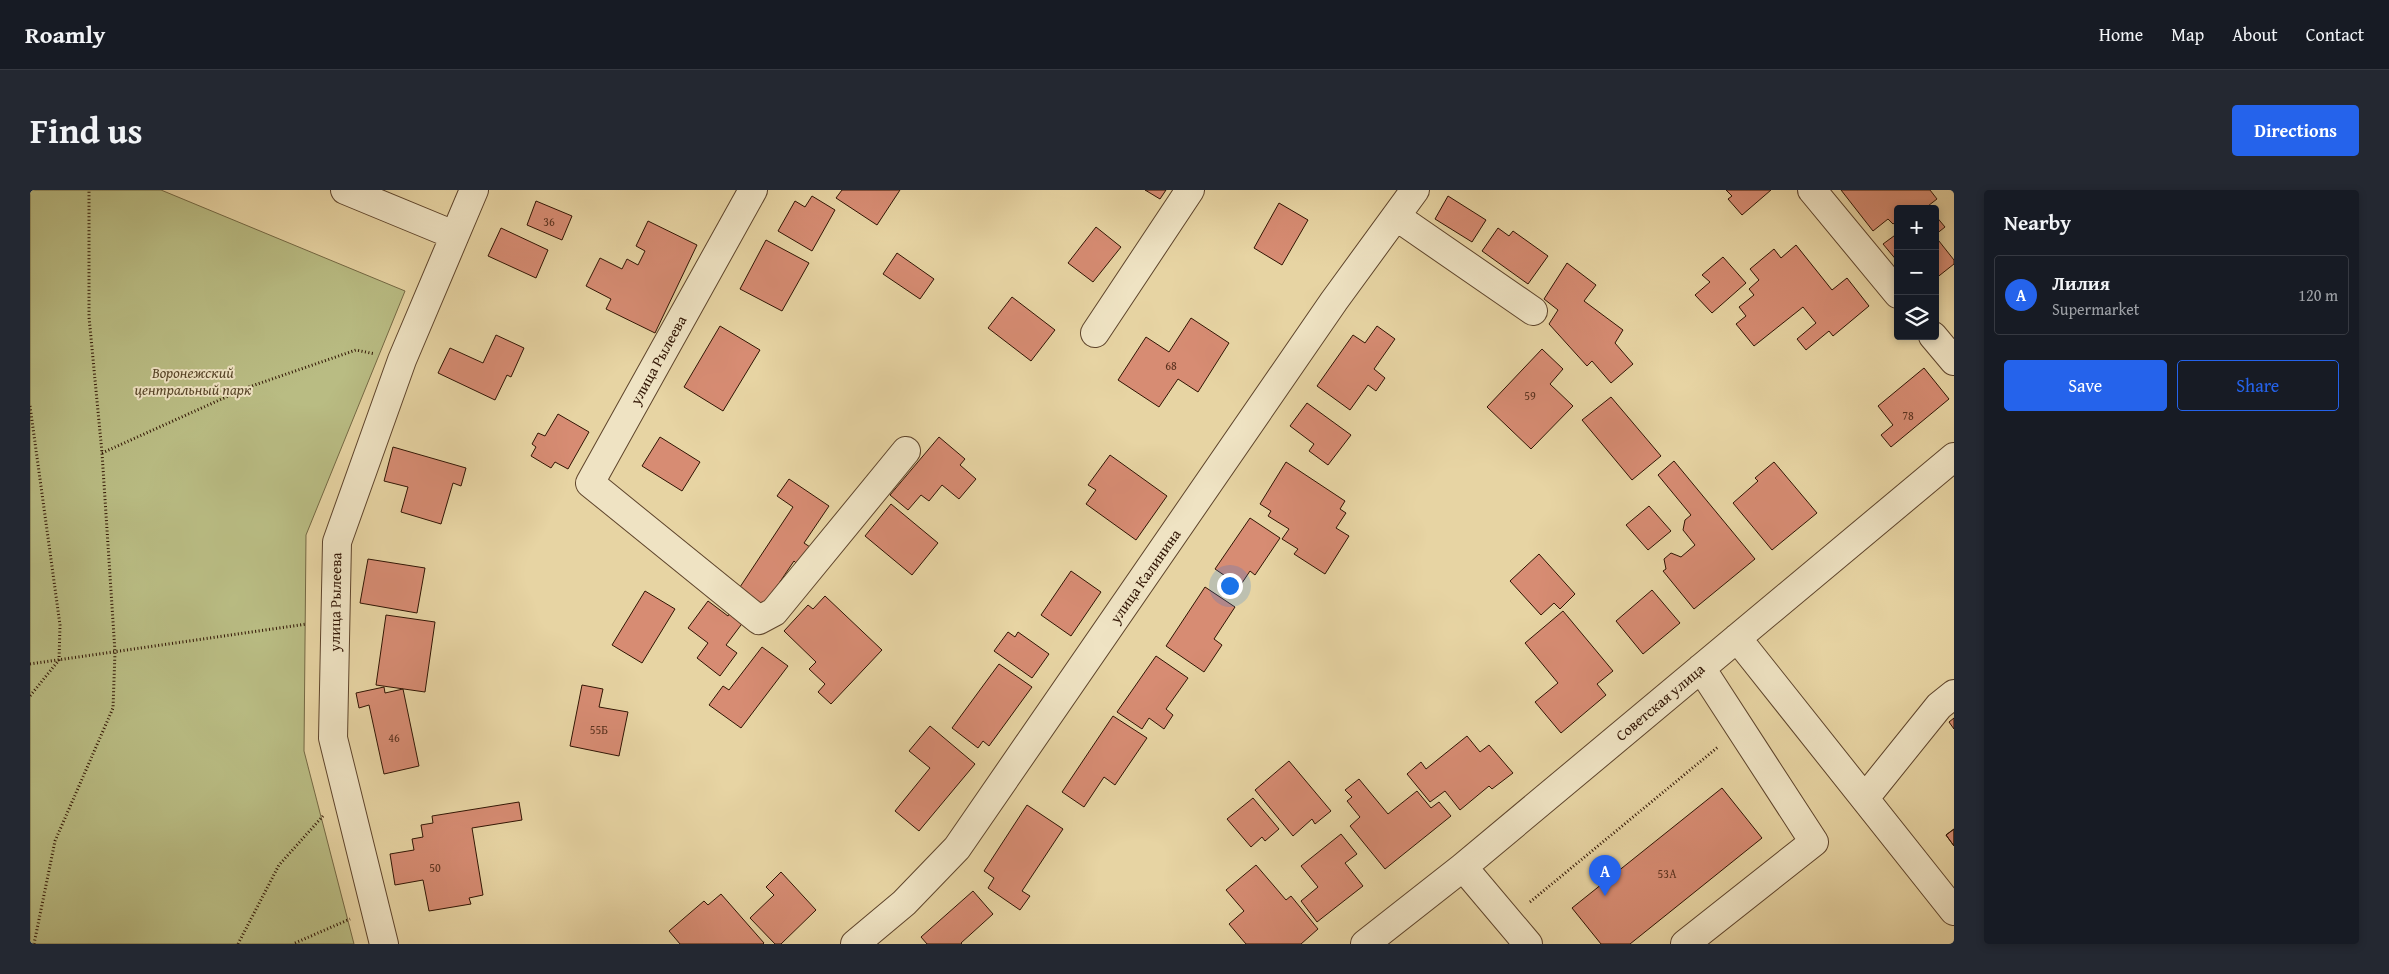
<!DOCTYPE html>
<meta charset="utf-8">
<style>
:root{--surface:#171b24;--page:#242831;--text:#f1f3f6;--muted:#9ea1a6;--line:#363941;--accent:#2563eb}
body{margin:0;font-family:"Gentium Book Plus",serif;background:var(--page);color:var(--text)}
.controls{position:absolute;right:15px;top:15px;display:grid;overflow:hidden;border-radius:5px;box-shadow:0 2px 8px #0003}
.controls button{width:45px;height:45px;display:grid;place-items:center;padding:0;border:0;border-bottom:1px solid var(--line);background:var(--surface);color:var(--text);font:25px sans-serif}
.you{position:absolute;left:1199px;top:395px;width:18px;height:18px;margin:-12px;border:4px solid #fff;border-radius:50%;background:#1a73e8;box-shadow:0 0 0 8px #1a73e833}
.badge{display:grid;place-items:center;width:32px;height:32px;border-radius:50%;background:var(--accent);color:#fff;font-size:16px;font-weight:700}
.pin{position:absolute;translate:-50% -41px;filter:drop-shadow(0 1px 2px #0008)}
.pin::after{content:'';position:absolute;top:26px;width:18px;height:15px;background:inherit;clip-path:polygon(0 0,100% 0,50% 100%)}
.list{margin:0;padding:0;list-style:none}
h2{display:flex;justify-content:space-between;align-items:center;height:65px;margin:0;padding:0 20px;font-size:21px}
h2 small{font-size:16px;font-weight:400;color:var(--muted)}
.list li{display:grid;grid-template-columns:32px 1fr auto;gap:15px;align-items:center;box-sizing:border-box;height:80px;margin:0 10px 10px;padding:0 10px;border:1px solid var(--line);border-radius:5px}
.list b{display:block;font-size:19px;white-space:nowrap}
.list p{margin:0;font-size:16px;white-space:nowrap;color:var(--muted)}
.list em{font-size:16px;font-style:normal;color:var(--muted)}
.actions{display:flex;gap:10px;padding:15px 20px}
.actions a{flex:1;padding:11px 0;border:1px solid var(--accent);border-radius:5px;text-align:center;font-size:18px;color:var(--accent)}
.actions .main{background:var(--accent);color:#fff}
.icon{flex:none;width:28px;height:28px;fill:none;stroke:currentColor;stroke-width:2;stroke-linecap:round;stroke-linejoin:round}
.map{position:relative;flex:none;width:1924px;height:754px;overflow:hidden;border-radius:5px}
header{display:flex;align-items:center;gap:30px;box-sizing:border-box;height:70px;padding:0 25px;background:var(--surface);border-bottom:1px solid var(--line)}
header strong{font-size:24px}
nav{display:flex;gap:28px;margin-inline-start:auto;font-size:18px}
.intro{display:flex;align-items:center;justify-content:space-between;box-sizing:border-box;height:120px;padding:0 30px}
h1{margin:0;font-size:35px}
.button{padding:12px 22px;border-radius:5px;background:var(--accent);color:#fff;font-size:18px;font-weight:700}
main{display:flex;gap:30px;padding:0 30px}
aside{flex:1;background:var(--surface);border-radius:5px;box-shadow:0 2px 8px #0003}
.map>svg:first-child{display:block}
.green{fill:#b9bc83;stroke:#746843}
.building{fill:#d78c73;stroke:#301403}
.lines{fill:none;stroke-linecap:round;stroke-linejoin:round}
.minor-casing{stroke:#5e442b;stroke-width:30}
.path{stroke:#301403;stroke-width:3;stroke-dasharray:1 2.5;stroke-linecap:butt}
.minor{stroke:#efe3c3;stroke-width:28}
.labels{text-anchor:middle;dominant-baseline:central;stroke-width:4;stroke-linejoin:round;paint-order:stroke}
.number-label{font-size:12px;fill:#5a321f}
.street-label{font-size:15px;fill:#301403;stroke:#efe3c3}
.park-label{font-size:15px;font-style:italic;fill:#594629;stroke:#efe3c3}
</style>
<header>
<strong>Roamly</strong>
<nav><a>Home</a><a>Map</a><a>About</a><a>Contact</a></nav>
</header>
<div class="intro"><h1>Find us</h1><a class="button">Directions</a></div>
<main>
<div class="map">
<svg width="1924" height="754" viewBox="0 0 1924 754">
<rect width="100%" height="100%" fill="#e7d4a3"/>
<filter id="stains"><feTurbulence type="fractalNoise" baseFrequency=".004" numOctaves="4"/><feColorMatrix values="0 0 0 0 .2 0 0 0 0 .09 0 0 0 0 .02 0 0 0 .5 -.17"/></filter>
<radialGradient id="worn" r=".72"><stop offset=".6" stop-color="#630" stop-opacity="0"/><stop offset="1" stop-color="#630" stop-opacity=".3"/></radialGradient>
<!-- green -->
<path class="green" d="M0,0H131L375,101L276,345L274,561L324,754H0Z"/>
<!-- building -->
<path class="building" d="M812,0H870L847,35L806,8Z
M1115,0H1136L1130,9Z
M1696,0H1741L1712,25L1698,9L1702,6Z
M1811,0H1900L1907,9L1894,19H1868V30L1863,34L1858,29L1843,41Z
M782,6L805,20L782,61L748,41L765,11L775,17Z
M1418,6L1456,30L1442,52L1405,29Z
M506,11L542,26L532,50L497,35Z
M1249,13L1278,30L1252,75L1224,58Z
M1905,25L1915,37L1905,45Z
M618,31L667,55L625,143L576,119L581,109L556,96L570,68L592,79L597,69L608,75L615,61L606,56Z
M1066,37L1091,57L1063,92L1038,73Z
M471,38L518,60L506,88L458,66Z
M1468,38L1479,46L1483,41L1518,66L1498,94L1452,61Z
M1868,43V72L1853,54Z
M1905,46L1924,70V74L1905,89Z
M736,50L779,73L752,121L710,99Z
M1766,55L1802,100L1817,88L1839,116L1803,146L1799,141L1776,160L1767,149L1786,133L1773,117L1724,156L1706,134L1716,126L1709,117L1724,105L1719,99L1729,90L1720,79L1744,59L1751,68Z
M867,63L904,89L890,109L853,84Z
M1693,67L1716,93L1682,123L1665,105L1680,92L1672,85Z
M1537,73L1566,95L1554,111L1593,140L1585,153L1603,174L1581,193L1562,171L1557,176L1519,134L1528,120L1514,109Z
M982,107L1025,140L1001,171L958,138Z
M1161,128L1199,153L1168,202L1148,189L1129,217L1088,190L1116,147L1139,162Z
M690,136L730,160L693,221L654,197Z
M1347,136L1365,149L1344,179L1355,188L1346,201L1338,195L1320,220L1287,196L1323,145L1335,153Z
M466,145L494,158L481,187L477,185L465,210L408,183L420,158L453,173Z
M1512,159L1533,179L1520,194L1543,216L1501,259L1457,217Z
M1894,178L1919,209L1861,257L1851,245L1863,235L1848,216Z
M1581,207L1631,266L1602,290L1552,230Z
M1277,213L1321,245L1298,275L1279,261L1284,254L1260,236Z
M528,224L559,242L538,279L525,272L521,278L501,266L506,257L502,254L508,243L515,246Z
M630,247L670,272L652,301L612,276Z
M909,247L935,269L930,275L946,289L929,309L912,295L899,311L891,305L878,320L860,305Z
M363,257L436,278L431,296L423,293L411,334L371,322L378,297L354,291Z
M1080,265L1137,306L1106,350L1056,314L1066,300L1058,295Z
M1644,271L1725,369L1664,419L1633,381L1636,379L1634,369L1641,363L1651,367L1665,355L1653,340L1655,330L1661,325L1628,285Z
M1256,272L1315,311L1310,319L1316,323L1306,338L1319,346L1295,384L1264,364L1268,359L1252,349L1259,339L1238,326L1241,321L1230,314Z
M1744,272L1787,323L1742,360L1703,313L1728,291L1725,288Z
M759,289L799,316L774,353L780,357L768,375L764,371L733,417L708,400L763,317L747,306Z
M861,314L908,353L882,385L835,346Z
M1619,316L1641,341L1618,360L1596,335Z
M1220,328L1250,348L1225,385L1220,381L1210,396L1185,379Z
M1509,364L1545,404L1530,419L1524,413L1511,425L1480,391Z
M338,369L395,378L387,423L330,413Z
M1041,381L1071,402L1041,446L1011,425Z
M1175,397L1205,417L1184,449L1192,455L1174,482L1136,456Z
M1622,400L1650,433L1613,464L1586,431Z
M615,401L645,419L612,473L582,455Z
M795,406L852,460L801,514L788,502L795,494L779,479L786,472L754,441L778,415L783,419Z
M678,411L698,426L701,421L714,431L696,455L707,463L690,486L667,468L678,453L658,438Z
M1533,421L1583,481L1567,494L1576,505L1531,543L1505,512L1528,493L1495,453Z
M356,425L405,432L395,502L346,495Z
M978,442L985,447L988,442L1019,464L1002,488L964,461Z
M732,457L758,476L711,538L679,515L693,496L699,500Z
M1126,466L1158,488L1136,519L1143,525L1134,539L1119,528L1112,539L1087,522Z
M969,474L1002,497L959,556L953,551L948,558L922,538Z
M552,495L573,499L569,517L598,522L589,566L540,556Z
M354,497L355,503L373,499L389,576L354,584L339,515L329,518L326,503Z
M1083,526L1117,548L1085,595L1074,587L1054,617L1032,602Z
M1924,528V539L1919,532Z
M900,536L945,574L889,641L865,621L900,578L879,561Z
M1437,546L1450,562L1459,555L1483,583L1462,599L1459,596L1430,620L1415,601L1400,612L1377,584L1391,572L1396,579Z
M1259,571L1301,621L1285,634L1282,629L1263,646L1225,600Z
M1329,589L1358,624L1387,601L1401,618L1409,612L1421,626L1355,679L1320,636L1330,627L1317,611L1322,607L1315,600Z
M1692,598L1732,648L1600,754H1571L1542,718Z
M1223,608L1249,639L1235,651L1232,647L1221,657L1197,629Z
M489,612L492,630L442,638L453,705L439,708L441,714L399,721L393,690L365,695L360,664L384,660L382,649L393,647L391,635L403,633L402,626Z
M997,615L1033,639L992,701L1000,706L990,720L958,698L964,688L954,681Z
M1924,639V656L1916,645Z
M1924,639V656L1916,645Z
M1311,644L1327,664L1315,673L1333,696L1287,732L1271,711L1288,697L1271,676Z
M1226,675L1256,710L1261,706L1288,739L1271,754H1216L1199,734L1214,721L1196,700Z
M751,682L786,720L751,754H745L720,728L744,705L736,697Z
M943,701L963,724L931,753L932,754H897L891,747Z
M691,704L734,753L733,754H650L639,741L674,711L678,715Z"/>
<g class="lines">
<!-- minor casing -->
<g class="minor-casing">
<path id="minor" d="M315,0L424,45
M723,0L560,293L729,430L744,422L876,261
M1782,0L1868,104
M1367,27L1503,121
M1065,143L1160,0
M1903,146L1924,171
M1707,448L1924,721
M1835,608L1909,516L1924,504
M1433,677L1498,754
M354,754L303,548L307,352L372,170L444,0
M825,754L874,713L927,658L1304,111L1385,0
M1335,754L1433,677L1924,267
M1655,754L1784,652L1671,478"/>
</g>
<!-- path -->
<path class="path" d="M0,216L30,435L29,470L0,506
M72,263L216,198L326,160L345,164
M0,474L277,434
M1500,712L1688,557
M265,753L320,729
M4,754L25,651L83,518L85,462L72,263L59,127V0
M208,754L249,675L293,626"/>
<!-- minor -->
<use href="#minor" class="minor"/>
</g>
<g class="labels">
<!-- number labels -->
<g class="number-label">
<text x="519" y="31">36</text>
<text x="1141" y="175">68</text>
<text x="1500" y="205">59</text>
<text x="1878" y="225">78</text>
<text x="569" y="539">55Б</text>
<text x="364" y="547">46</text>
<text x="405" y="677">50</text>
<text x="1637" y="683">53А</text>
</g>
<!-- street labels -->
<g class="street-label">
<text transform="translate(628 170) rotate(-61)">улица Рылеева</text>
<text transform="translate(1115 386) rotate(-55)">улица Калинина</text>
<text transform="translate(305 412) rotate(-89)">улица Рылеева</text>
<text transform="translate(1630 512) rotate(-40)">Советская улица</text>
</g>
<!-- park labels -->
<g class="park-label">
<text x="163" y="182">Воронежский<tspan x="163" dy="17">центральный парк</tspan></text>
</g>
</g>
<rect width="100%" height="100%" filter="url(#stains)"/>
<rect width="100%" height="100%" fill="url(#worn)"/>
</svg>
<div class="controls">
<button>+</button>
<button>−</button>
<button><svg class="icon" aria-label="layers" viewBox="0 0 24 24"><path d="M12 4l9 5-9 5-9-5zM3 14l9 5 9-5"/></svg></button>
</div>
<div class="you"></div>
<div class="pin badge" style="left:1575px;top:706px">A</div>
</div>
<aside>
<h2>Nearby<small></small></h2>
<ul class="list">
<li><span class="badge">A</span><div><b>Лилия</b><p>Supermarket</p></div><em>120 m</em></li>
</ul>
<div class="actions"><a class="main">Save</a><a>Share</a></div>
</aside>
</main>
